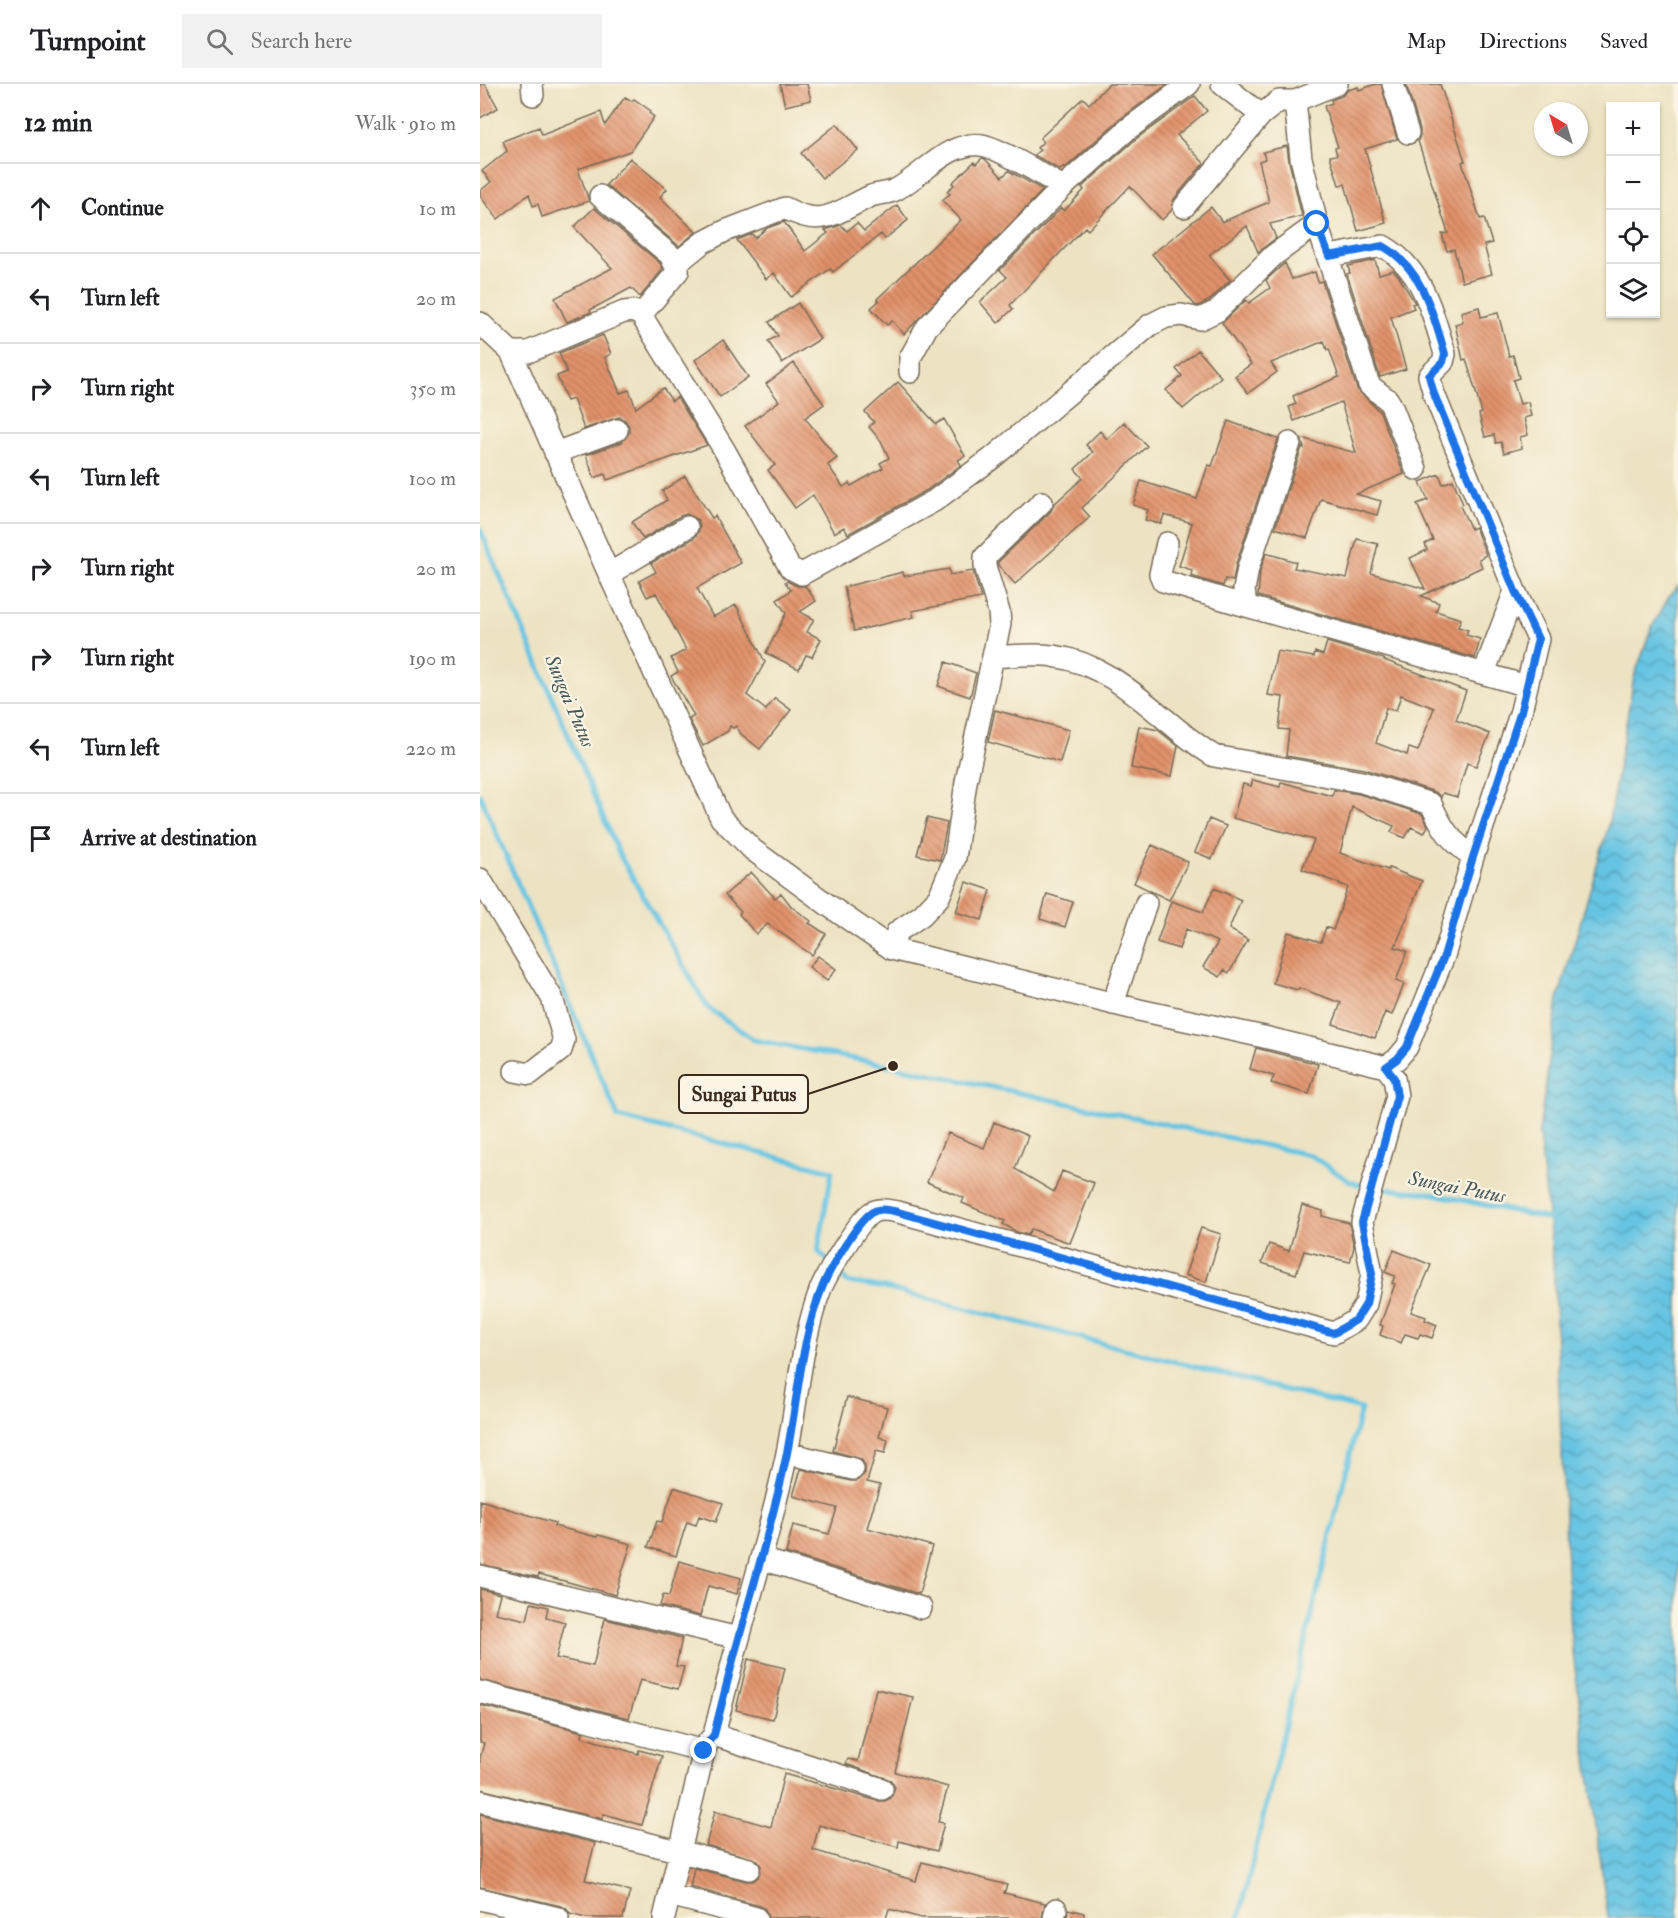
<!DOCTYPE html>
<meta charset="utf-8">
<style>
:root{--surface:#fff;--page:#f2f2f2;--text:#202124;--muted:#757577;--line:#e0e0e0}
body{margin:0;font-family:"IM FELL Double Pica",serif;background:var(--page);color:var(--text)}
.controls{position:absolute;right:18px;top:18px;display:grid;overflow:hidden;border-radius:0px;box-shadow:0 2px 4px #0004}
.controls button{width:54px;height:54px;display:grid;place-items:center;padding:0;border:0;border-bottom:2px solid var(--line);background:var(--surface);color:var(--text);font:30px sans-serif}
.compass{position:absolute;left:1054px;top:18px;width:54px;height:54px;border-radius:50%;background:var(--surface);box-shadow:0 2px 4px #0004;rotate:322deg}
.stop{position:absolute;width:18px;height:18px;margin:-14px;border:4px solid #1a73e8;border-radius:50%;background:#fff}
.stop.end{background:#1a73e8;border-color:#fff;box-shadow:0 2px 6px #0008}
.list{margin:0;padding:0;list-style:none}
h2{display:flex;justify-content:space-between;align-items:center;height:78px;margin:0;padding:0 24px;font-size:26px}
h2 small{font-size:20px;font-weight:400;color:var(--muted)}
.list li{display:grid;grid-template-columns:39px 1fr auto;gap:18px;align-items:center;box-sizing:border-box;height:90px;padding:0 24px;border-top:2px solid var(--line)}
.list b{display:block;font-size:22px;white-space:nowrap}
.list em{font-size:20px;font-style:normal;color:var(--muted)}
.icon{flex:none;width:33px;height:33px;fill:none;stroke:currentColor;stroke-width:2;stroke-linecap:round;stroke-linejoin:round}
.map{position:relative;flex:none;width:1198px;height:1834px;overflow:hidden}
header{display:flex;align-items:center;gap:36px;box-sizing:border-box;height:84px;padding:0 30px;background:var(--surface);border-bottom:2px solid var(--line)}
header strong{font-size:28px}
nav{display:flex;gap:33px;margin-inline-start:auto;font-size:21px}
.search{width:420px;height:54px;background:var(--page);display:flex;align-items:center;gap:15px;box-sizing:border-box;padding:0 21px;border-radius:0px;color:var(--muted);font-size:22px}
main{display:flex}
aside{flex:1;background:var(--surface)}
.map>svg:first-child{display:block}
.water{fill:url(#water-waves);stroke:#507780;stroke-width:1.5}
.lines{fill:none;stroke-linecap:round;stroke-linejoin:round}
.stream{stroke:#65c4e3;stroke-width:5}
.building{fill:url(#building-back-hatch);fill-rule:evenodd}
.street-casing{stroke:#796b58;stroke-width:24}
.street{stroke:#fff;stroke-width:21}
.route{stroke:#1a73e8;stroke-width:8}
.labels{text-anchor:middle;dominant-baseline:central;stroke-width:4.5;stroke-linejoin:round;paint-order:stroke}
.water-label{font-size:20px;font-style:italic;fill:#485859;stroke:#fcf5e5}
.leader{fill:none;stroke:#3b2a1e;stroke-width:2}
.callout-dot{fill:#3b2a1e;stroke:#fcf5e5;stroke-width:2}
.callout{fill:#fcf5e5;stroke:#3b2a1e;stroke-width:2}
.callout-label{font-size:20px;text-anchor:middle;font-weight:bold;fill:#3b2a1e}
</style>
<header>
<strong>Turnpoint</strong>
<div class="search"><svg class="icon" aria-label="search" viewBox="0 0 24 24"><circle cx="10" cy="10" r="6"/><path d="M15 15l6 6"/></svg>Search here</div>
<nav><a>Map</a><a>Directions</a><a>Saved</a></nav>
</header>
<main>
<aside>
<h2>12 min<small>Walk · 910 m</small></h2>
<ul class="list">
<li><svg class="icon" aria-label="ahead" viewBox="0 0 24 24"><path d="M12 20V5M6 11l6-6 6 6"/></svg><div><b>Continue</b></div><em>10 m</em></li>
<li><svg class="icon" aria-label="left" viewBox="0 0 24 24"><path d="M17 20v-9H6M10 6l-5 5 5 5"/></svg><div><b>Turn left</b></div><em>20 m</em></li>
<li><svg class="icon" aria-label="right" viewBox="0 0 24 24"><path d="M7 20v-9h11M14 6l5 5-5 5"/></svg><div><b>Turn right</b></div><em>350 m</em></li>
<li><svg class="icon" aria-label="left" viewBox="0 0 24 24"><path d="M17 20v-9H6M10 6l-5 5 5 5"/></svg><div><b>Turn left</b></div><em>100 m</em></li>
<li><svg class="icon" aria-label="right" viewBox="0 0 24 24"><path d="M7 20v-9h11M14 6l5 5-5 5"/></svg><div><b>Turn right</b></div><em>20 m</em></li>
<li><svg class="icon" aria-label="right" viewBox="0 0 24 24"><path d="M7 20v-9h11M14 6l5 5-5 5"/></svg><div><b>Turn right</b></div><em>190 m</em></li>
<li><svg class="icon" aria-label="left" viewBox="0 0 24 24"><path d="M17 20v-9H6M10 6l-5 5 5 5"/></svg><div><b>Turn left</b></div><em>220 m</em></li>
<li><svg class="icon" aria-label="arrive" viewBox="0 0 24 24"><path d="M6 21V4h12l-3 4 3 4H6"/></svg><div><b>Arrive at destination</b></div></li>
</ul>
</aside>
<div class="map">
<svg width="1198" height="1834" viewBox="0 0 1198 1834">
<defs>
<pattern id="water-waves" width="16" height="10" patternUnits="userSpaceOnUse" patternTransform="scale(1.5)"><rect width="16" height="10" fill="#65c4e3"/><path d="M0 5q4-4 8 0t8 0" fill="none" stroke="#549fb7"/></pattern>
<pattern id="building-back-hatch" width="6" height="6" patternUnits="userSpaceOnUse" patternTransform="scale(1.5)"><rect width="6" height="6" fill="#e1926a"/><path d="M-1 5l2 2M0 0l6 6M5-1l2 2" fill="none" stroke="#b87757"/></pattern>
</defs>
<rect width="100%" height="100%" fill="#fcf5e5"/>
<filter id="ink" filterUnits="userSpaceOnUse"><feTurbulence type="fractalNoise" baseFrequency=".0167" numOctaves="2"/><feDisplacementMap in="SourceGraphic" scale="12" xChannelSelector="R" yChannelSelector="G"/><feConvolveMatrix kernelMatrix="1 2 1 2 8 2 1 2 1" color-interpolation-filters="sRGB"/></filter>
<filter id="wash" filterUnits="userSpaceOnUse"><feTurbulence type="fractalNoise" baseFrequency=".008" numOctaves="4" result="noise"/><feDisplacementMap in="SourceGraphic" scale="24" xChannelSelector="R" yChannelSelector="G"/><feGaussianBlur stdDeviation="1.35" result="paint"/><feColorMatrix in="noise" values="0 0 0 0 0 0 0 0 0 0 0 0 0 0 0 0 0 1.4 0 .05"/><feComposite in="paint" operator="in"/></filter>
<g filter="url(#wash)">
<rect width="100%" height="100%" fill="#ede3c3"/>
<!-- water -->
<path class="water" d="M1198,502V1834H1128L1090,1546L1073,1175L1059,1049L1078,915L1128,744L1154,593L1172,543L1190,511Z"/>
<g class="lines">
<!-- stream -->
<path class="stream" d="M0,445L139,770L228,924L274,956L413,982L830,1071L869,1097L886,1103
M0,711L138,1033L352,1087L338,1167L349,1178
M895,1104L949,1109L1074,1136
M355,1185L367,1198L405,1204L881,1325L759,1834"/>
</g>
<g id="blocks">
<!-- building -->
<path class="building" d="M0,0H5L18,24L0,34Z
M300,0H327L331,16L305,22Z
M629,0H688L640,35L584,85L583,83L580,86L554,71L560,66L557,64L563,58L560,54L603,14L609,20Z
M896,0H901L917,55L885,65L906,139L878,147L865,100L859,101L850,72L857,71L855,64L858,63L844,22L852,19L851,16L862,12L868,6L878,3L879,6Z
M926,0H960L985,77L982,78L1000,135L1004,134L1012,159L1004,161L1012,190L982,198L974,165L967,167L962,150L968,149L938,57L940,51V45Z
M715,12L727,27L697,51L724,79L694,115L692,126L682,136L650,102L608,146L605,143L530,221L533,225L518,239L500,218L527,193L520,186L581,124L584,127L604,106L602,103L656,55Z
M145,13L152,17L154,15L171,27L169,29L174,33L150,67L98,85L109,117L62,133L58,120L53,122L49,110L18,135L0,112V107L11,98L2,87L27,67L23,57L59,43L62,51L121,28L125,41Z
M357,40L378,66L342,94L321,69Z
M807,62L809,77L822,132L790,140L796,154L778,168L767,142L729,171L750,196L730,216L718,222L715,221L672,170L731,123L742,138L789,118L779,77L785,75L783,68Z
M150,74L187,105L180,113L216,148L199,162L126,101Z
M502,74L505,75L522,93L529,87L563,106L424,250L412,237L407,241L391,224L399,217L397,215L481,136L462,116L470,110L467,107L474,101L472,99L494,78L496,80Z
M417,121L428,136L405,155L401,150L353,188L350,185L311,213L294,189L286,195L257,156L272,150L275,154L287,144L304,138L325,167L348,149L345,146L361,141L367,147L377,139L384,147Z
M114,124L180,179L183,185L160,213L151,204L110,226L111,228L87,238L75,214L132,184L94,143Z
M895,176L899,190L913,186L918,191L935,219L932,220L934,224L911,233L926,285L900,293L867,190L870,189L868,182Z
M805,179L812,195L835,188L838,198L842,197L877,305L900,328L924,390L876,410L901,417L897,431L841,415L827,454L795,444L822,363L824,364L821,354L876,369L861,318L814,337L809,323L816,320L813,312L859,293L849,265L847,266L844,257L791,279L797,288L768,309L755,292L771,280L742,239L766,216L769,219L790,204L786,196Z
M318,219L340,255L302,279L288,257L298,252L289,238Z
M999,223L1001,233L1018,229L1029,272L1033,271L1039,294L1033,296L1040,320L1048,318L1051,332L1044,334L1048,351L1040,353L1042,364L1024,369L1021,358L1016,359L1014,351L1005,353L999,330L1002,329L986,275L983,276L975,240L983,238L981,228Z
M123,251L131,270L125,273L140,309L149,306L156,324L183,304L192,317L197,313L227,361L127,396L125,390L114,394L106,371L142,358L149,349V342L145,336L139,333L104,345L93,315L87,317L77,292L87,288L79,269Z
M243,256L268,293L240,313L215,276Z
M718,266L741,293L703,325L686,306L702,292L696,285Z
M314,279L344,320L325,334L357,374L348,381L363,403L369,399L371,402L403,384L400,379L409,374L401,357L389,343L394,338L385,328L418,298L456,340L464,335L485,372L478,376L481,381L447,406L368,450L364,443L354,449L333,411L315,424L288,386L295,381L265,342L299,317L286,300Z
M748,337L798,355L756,480L753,497L745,495L743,502L711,492L712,486L699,482L712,439L684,431L681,440L665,436L668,426L653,421L661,397L717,415L728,381L732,382Z
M644,338L667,362L602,424L610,433L535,500L518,481V478L571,427L574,420L603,394L595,385L613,368L606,361L620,347L627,355Z
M959,390L963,400L973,396L983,420L980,422L991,445L995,443L1006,471L999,475L1002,483L941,512L959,519L956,527L981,535L978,543L988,546L986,551L1000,555L995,574L778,512L780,487L786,469L816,478L814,484L867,494L877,455L898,460L891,489L945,505L930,474L947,466L945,460L953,456L937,420L948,416L940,398Z
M205,392L232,434L235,432L261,479L217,504L233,533L256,521L285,578L267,611L286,626L295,614L311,626L280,665L261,650L256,642L253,644L250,642L248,647L223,662L209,635L214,632L191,592L198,588L191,574L206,566L176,509L167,513L159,497L176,488L171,479L214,454L218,449L220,442L218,436L207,430L200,432L163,455L152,438L187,416L182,407Z
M469,485L470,491L493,487L501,514L432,527L434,533L374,547L364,503L423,488L424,492Z
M307,497L317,502H325L336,517L320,528L334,535L327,548L341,555L332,573L326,571L319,585L286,569L306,529L297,516L311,506L305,498Z
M847,558L904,575V576L986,607L976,636L1010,650L996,682L987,679L977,713L963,709L961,713L955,708L884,685L806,672L809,646L799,645L803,613L788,611L797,567L834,573L835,568L843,571ZM921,611L954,624L938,667L929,664L927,671L896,659L906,624L916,627Z
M466,578L496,589L490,613L458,602Z
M515,626L589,646L580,678L508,658Z
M659,642L678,646L698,662L692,692L651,684Z
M773,696L800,703L801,698L852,712L854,706L879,710L942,730L948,742L944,749L931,743L925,754L911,748L914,742L872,723L860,769L908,786L909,784L942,797L915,863L927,867L916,897L924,900L912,931L905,928L895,954L853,940L861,919L819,904L818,906L793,899L808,848L841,858L846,843L853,846L868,803L822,785L834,756L753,734L763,700L771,702Z
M447,734L467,739L460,776L437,771Z
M729,735L746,742L732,775L715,768Z
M672,761L708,778L689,816L654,799Z
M271,788L295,814L301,809L312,823L331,837L329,839L346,850L332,871L288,840L276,850L259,830L261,828L245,811Z
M486,798L511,806L502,836L476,828Z
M734,804L761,816L749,845L768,856L749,889L744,886L740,893L723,883L738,858L706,845L699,865L677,858L691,817L723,828Z
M567,810L593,818L585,843L560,835Z
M338,872L356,885L347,897L329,883Z
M776,964L838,980L829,1010L791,999L794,992L770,985Z
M514,1038L548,1052L535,1085L574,1108L582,1087L614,1099L590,1159L551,1145L548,1151L537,1148L523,1140L525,1137L482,1119L484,1114L447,1098L468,1049L504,1064Z
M822,1121L843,1127L842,1132L869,1139L874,1163L870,1178L824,1167L816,1190L782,1179L789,1160L809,1167Z
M721,1144L741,1150L726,1198L705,1191Z
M914,1166L951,1181L931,1228L946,1233L945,1236L957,1241L952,1254L940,1250L938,1254L925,1250L921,1259L900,1251L903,1242L900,1241L915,1200L912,1199L915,1192L905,1188Z
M367,1313L407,1323L399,1353L408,1356L405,1369L396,1367L387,1398L400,1401L387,1444L452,1462L439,1510L306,1469L313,1441L349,1450L357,1424L313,1412L321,1385L371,1397H377L385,1389V1382L381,1375L353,1367Z
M194,1403L243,1419L236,1438L219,1432L216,1441L207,1438L196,1472L168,1463L177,1437L182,1438Z
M0,1416L75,1439L74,1442L117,1453L118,1451L151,1460L135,1511L59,1490L58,1493L0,1480Z
M199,1477L261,1494L257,1510L228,1502L220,1532L180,1522L183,1511L189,1512Z
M0,1505L20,1510L15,1529L47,1536L51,1519L68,1523L66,1533L85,1538L76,1574L113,1582L125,1535L202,1554L196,1582L204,1583L198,1605L160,1596L149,1634L0,1596Z
M268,1575L305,1584L293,1635L256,1626Z
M396,1605L433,1613L415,1688L468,1703L458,1738L464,1739L457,1767L419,1757L418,1763L339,1741L333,1766L436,1797L442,1778L527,1801L524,1809L565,1819L562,1834H441L409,1825L406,1834H288L285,1825L280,1822L210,1803L214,1784L266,1797H273L278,1793L281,1782L277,1776L226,1761L235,1727L291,1743L304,1690L398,1717H405L411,1714L415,1703L411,1696L366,1680L368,1675L378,1677Z
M0,1621L103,1648L102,1653L158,1670L159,1666L182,1672L162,1741L124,1730L122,1735L0,1705V1674L4,1659L0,1658Z
M0,1730L115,1759L105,1796L150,1807L143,1834H106L90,1830L86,1824L81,1822L0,1803Z
M588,1825L604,1829V1834H587Z"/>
</g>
</g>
<g filter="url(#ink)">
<use href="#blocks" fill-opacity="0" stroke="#796b58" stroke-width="1.5"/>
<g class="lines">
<!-- street casing -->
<g class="street-casing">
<path id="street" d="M52,0L53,11
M742,0L781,31L799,17H815L857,0
M913,0L928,49
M815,17L821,74L837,140L885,288L889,301L908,316L912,323L936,385
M120,112L190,171L198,187L161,231
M704,123L781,31
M196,180L222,159L245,147L305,124C343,145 356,128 391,112C399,109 409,110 417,105C443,91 469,57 501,61C518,63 566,93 583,103
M0,239L31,268L129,490L241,734L273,766L348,821L412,865L659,926L784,953L906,983L917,975L927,963L964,872L993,773L1041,627L1058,555L1035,507L954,310L949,292L963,278L965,270C953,229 942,184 903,162L849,172
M31,268H48L144,228L153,227L161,231L245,367L310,484L322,490L454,417L511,375L670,241L686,233L701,231L720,235L737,227L794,171L837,140
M430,288V274L447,243L583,103L648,45L709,0
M810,359L768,484L764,506L766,522L1047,602
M75,369L137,346
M687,459L680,490L683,497L766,522
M129,490L207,443
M513,573C532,572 554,569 573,572C640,581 680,639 734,672L882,698L951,720C963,746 969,755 993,773
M1004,589L1035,507
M0,795L72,914L84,956L81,966L50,990L35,987
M412,865L417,848L442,831L459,813L475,774L486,698L520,540L519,528L505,482V473L562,418
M633,920L666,819
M307,1369L373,1385
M282,1475L441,1524
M0,1492L258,1554
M0,1608L224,1667
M234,1651L402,1705
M0,1717L269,1785
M190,1811L276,1834
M0,1815L78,1834
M184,1834L224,1667L228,1658L234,1651C242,1619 250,1586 259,1554C276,1492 294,1432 307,1369C318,1314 321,1256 341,1204C348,1188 378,1138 391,1129C399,1124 409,1126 418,1128L854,1249L876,1236L886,1220L892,1190L882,1138L917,1012L914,994L906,983
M574,1834L576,1825"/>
</g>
<!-- street -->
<use href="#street" class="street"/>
</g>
</g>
<g class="lines" filter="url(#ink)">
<!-- route -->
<path class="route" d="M224,1667L228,1658L234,1651C242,1619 250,1586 259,1554C276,1492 294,1432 307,1369C318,1314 321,1256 342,1204C348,1188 377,1138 391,1129C399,1123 409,1126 418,1128L854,1249L876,1236L886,1220L892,1190L882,1138L917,1012L914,994L906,983L917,975L927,963L964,872L993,773L1041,627L1058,555L1035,507L954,310L949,292L963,278L965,270C953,229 942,184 903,162L849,172L837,140"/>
</g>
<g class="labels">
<!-- water labels -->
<g class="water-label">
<text transform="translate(90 617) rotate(67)">Sungai Putus</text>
<text transform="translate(977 1103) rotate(11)">Sungai Putus</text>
</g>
</g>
<!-- callouts -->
<path class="leader" d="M413 982L328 1010"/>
<circle class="callout-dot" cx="413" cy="982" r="6"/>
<rect class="callout" x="199" y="991" width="129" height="38" rx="6"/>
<g class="callout-label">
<text x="264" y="1017">Sungai Putus</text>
</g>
</svg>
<div class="controls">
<button>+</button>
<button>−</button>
<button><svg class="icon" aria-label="locate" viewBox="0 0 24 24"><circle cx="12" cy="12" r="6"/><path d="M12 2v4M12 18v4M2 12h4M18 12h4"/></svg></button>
<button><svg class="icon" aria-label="layers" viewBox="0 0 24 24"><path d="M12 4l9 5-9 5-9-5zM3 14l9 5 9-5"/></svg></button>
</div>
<svg class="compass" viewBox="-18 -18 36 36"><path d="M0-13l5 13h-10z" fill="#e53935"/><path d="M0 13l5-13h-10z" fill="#757577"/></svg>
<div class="stop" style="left:837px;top:140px"></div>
<div class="stop end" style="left:224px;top:1667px"></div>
</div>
</main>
